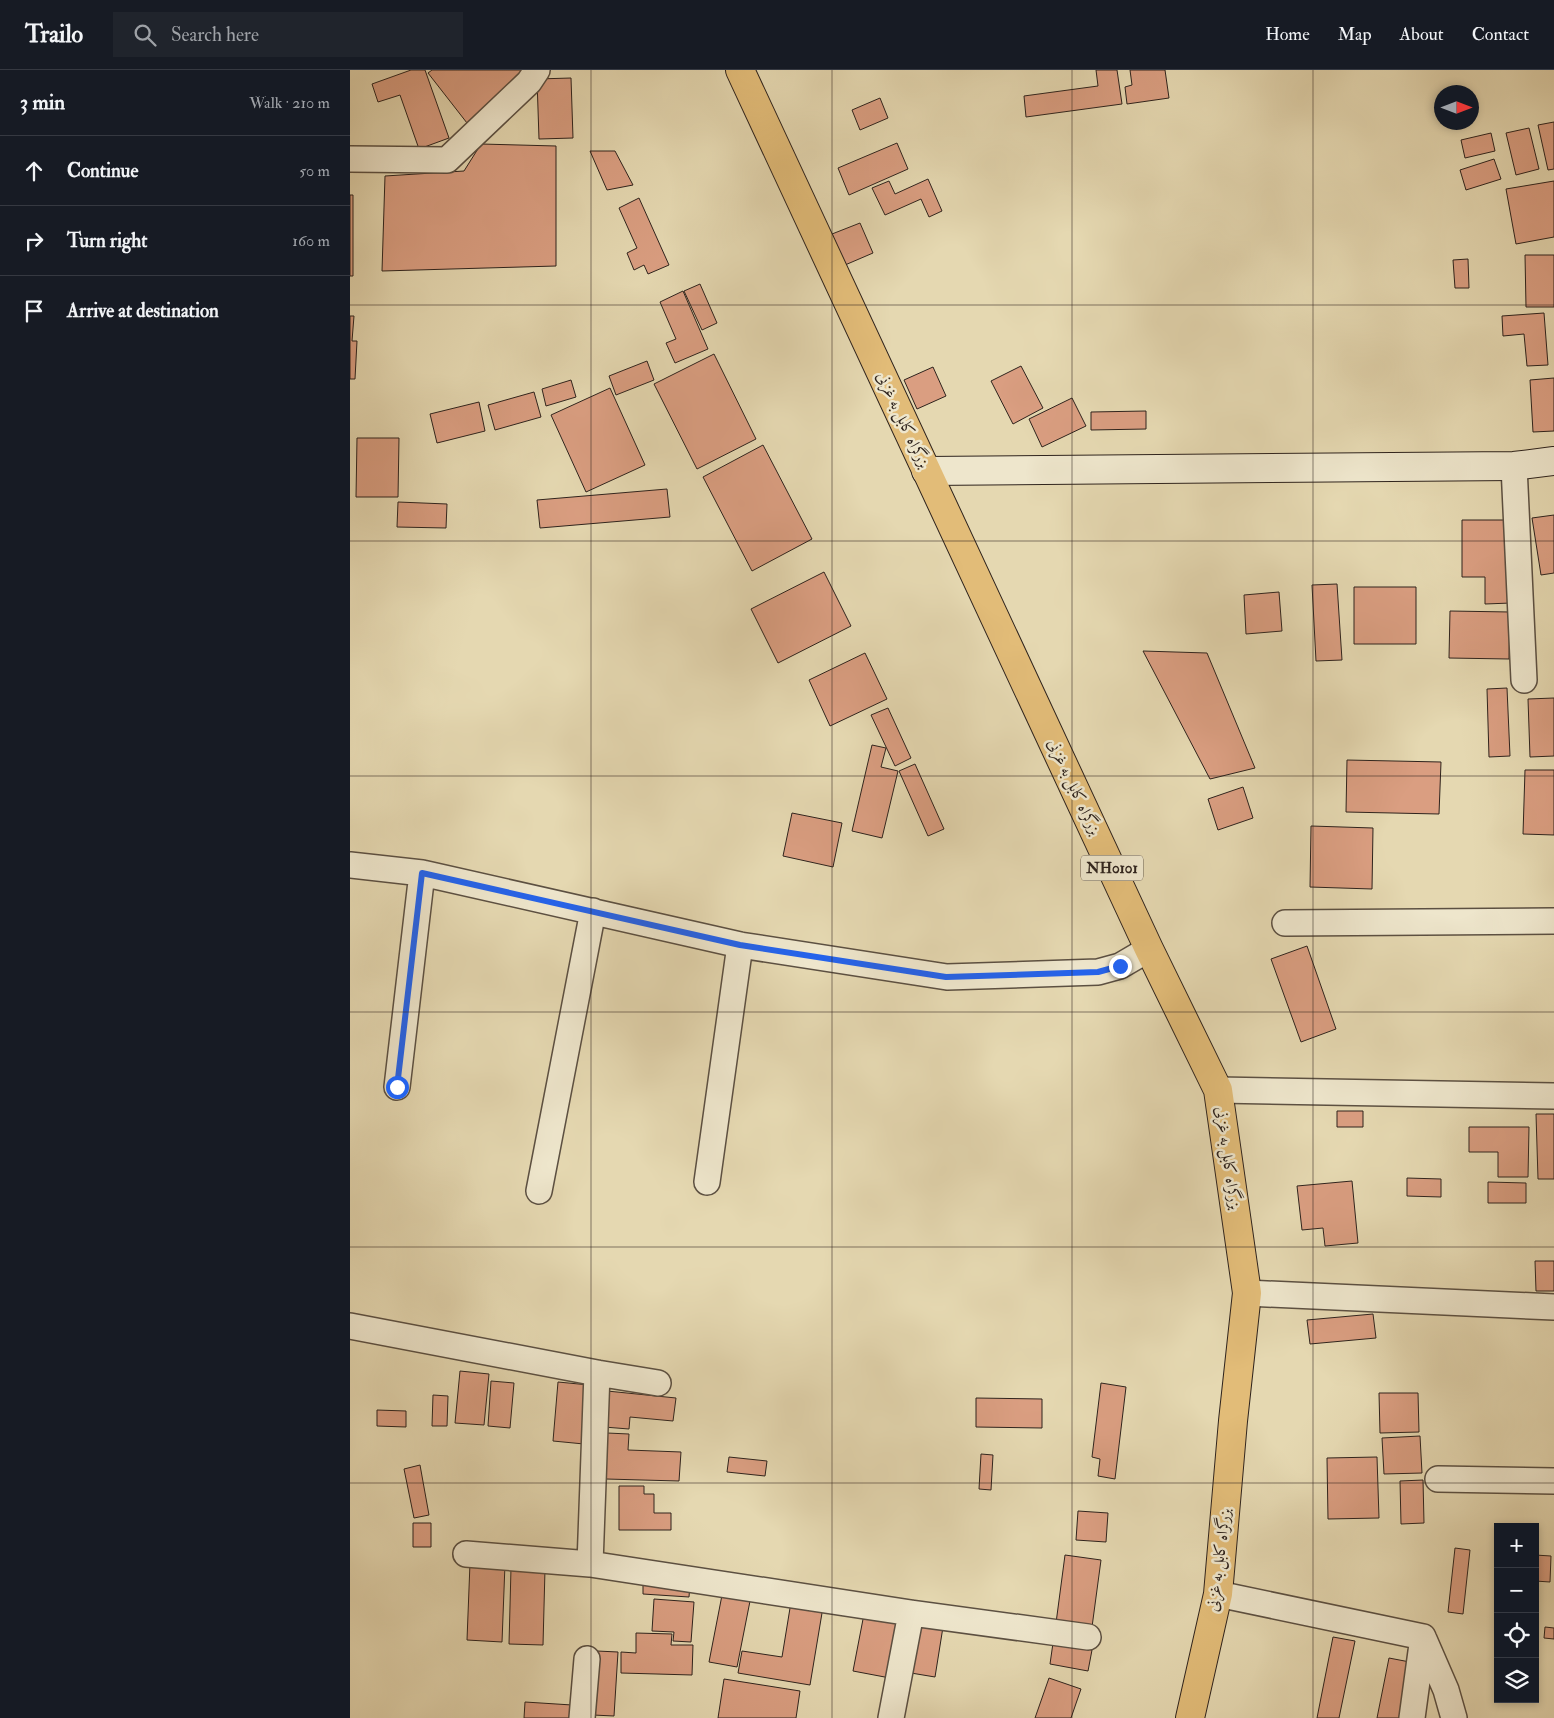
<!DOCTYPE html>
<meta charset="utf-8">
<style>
:root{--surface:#171b24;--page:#20242c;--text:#f1f3f6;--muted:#9ea1a6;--line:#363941}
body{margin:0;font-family:"IM FELL Double Pica",Amiri,serif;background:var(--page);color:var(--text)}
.controls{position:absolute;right:15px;bottom:15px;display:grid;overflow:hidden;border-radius:0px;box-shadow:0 2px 8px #0003}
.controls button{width:45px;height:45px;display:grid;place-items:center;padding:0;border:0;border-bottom:1px solid var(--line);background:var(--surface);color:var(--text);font:25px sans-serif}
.compass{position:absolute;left:1084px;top:15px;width:45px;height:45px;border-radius:50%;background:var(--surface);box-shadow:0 2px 8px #0003;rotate:90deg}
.stop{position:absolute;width:15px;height:15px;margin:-11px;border:4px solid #2563eb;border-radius:50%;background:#fff}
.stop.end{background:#2563eb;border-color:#fff;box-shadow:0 1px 5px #0008}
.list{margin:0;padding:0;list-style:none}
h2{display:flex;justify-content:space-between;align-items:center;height:65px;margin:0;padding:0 20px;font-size:21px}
h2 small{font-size:16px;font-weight:400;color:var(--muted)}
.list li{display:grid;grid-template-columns:32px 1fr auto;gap:15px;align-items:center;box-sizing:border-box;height:70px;padding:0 20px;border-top:1px solid var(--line)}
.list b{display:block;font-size:19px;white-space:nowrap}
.list em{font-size:16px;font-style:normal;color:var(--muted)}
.icon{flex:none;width:28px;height:28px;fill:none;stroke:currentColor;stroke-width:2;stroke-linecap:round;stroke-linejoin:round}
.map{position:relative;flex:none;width:1204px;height:1648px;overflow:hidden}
header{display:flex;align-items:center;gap:30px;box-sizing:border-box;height:70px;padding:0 25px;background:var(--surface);border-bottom:1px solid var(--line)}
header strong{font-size:24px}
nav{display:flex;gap:28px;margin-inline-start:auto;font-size:18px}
.search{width:350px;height:45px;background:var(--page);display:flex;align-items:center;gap:12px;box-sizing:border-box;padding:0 18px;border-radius:0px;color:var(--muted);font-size:19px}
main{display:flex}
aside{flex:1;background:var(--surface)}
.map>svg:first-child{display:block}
.building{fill:#da9e81;stroke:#2e231d}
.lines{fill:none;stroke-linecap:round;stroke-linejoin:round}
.street-casing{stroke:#5c5042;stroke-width:28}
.secondary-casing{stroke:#2e231d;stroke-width:30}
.highway-casing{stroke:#2e231d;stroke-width:30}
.street{stroke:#eee6cc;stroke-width:25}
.secondary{stroke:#eee6cc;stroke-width:28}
.highway{stroke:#e2bc78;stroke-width:28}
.route{stroke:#2563eb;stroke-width:6}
.grid{fill:none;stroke:#2e231d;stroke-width:1;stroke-opacity:0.55}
.labels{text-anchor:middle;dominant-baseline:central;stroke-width:5;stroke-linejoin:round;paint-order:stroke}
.shield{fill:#eee6cc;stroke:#685e52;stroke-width:1}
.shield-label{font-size:15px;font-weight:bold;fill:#2e231d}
.street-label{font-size:16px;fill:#2e231d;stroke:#eee6cc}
</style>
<header>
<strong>Trailo</strong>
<div class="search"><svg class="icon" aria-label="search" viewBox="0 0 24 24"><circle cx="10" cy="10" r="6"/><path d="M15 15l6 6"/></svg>Search here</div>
<nav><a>Home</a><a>Map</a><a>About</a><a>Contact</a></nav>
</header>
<main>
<aside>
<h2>3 min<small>Walk · 210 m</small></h2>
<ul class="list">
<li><svg class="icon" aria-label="ahead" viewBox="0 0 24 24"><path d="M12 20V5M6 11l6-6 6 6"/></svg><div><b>Continue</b></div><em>50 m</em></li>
<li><svg class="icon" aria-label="right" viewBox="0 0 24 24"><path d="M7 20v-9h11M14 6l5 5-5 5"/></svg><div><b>Turn right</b></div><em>160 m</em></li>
<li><svg class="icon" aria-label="arrive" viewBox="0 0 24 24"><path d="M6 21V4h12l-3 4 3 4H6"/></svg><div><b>Arrive at destination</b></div></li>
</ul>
</aside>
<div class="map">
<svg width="1204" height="1648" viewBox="0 0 1204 1648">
<rect width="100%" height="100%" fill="#e5d8b1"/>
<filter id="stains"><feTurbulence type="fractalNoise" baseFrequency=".004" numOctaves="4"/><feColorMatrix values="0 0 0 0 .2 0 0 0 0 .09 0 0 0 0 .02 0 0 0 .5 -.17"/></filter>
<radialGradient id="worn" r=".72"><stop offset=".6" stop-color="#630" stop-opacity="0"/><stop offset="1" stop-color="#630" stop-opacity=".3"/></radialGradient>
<!-- building -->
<path class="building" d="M61,0H75L99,68L69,79L50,25L28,32L22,14Z
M82,0H176L179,3L117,53L78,3Z
M746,0H767L772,34L676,47L674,26L748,16Z
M780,0H815L819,28L777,34L775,17L782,15Z
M221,8L223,68L189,69L187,9Z
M530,28L538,48L510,60L502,40Z
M1204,52V99L1198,100L1188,55Z
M1179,58L1189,99L1166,105L1156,63Z
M1141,63L1145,81L1115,88L1111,70Z
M547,73L558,99L499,125L488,98Z
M131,74L206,76V196L32,201L35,106L114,101Z
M240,81H265L283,115L257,120Z
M1144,89L1151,109L1116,120L1110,100Z
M578,109L592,141L579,147L571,129L535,145L522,118L539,111L545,124Z
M1204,111V167L1166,174L1156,119Z
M0,125H3V206H0Z
M289,128L319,195L298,204L294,195L284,200L277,183L287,178L269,138Z
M510,153L523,183L495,195L482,164Z
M1175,185H1204V237H1176Z
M1118,189L1119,218H1105L1103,190Z
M350,214L367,253L352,260L334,221Z
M333,221L358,279L325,293L316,273L326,269L310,232Z
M1194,243L1198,295L1177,296L1174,264L1153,266L1152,246Z
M0,246H4L2,271H7L5,309H0Z
M364,284L406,369L347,399L304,314Z
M297,291L304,310L266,325L259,306Z
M671,296L693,338L663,354L641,311Z
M583,297L596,326L567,339L554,310Z
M1204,308V361L1183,362L1180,310Z
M221,310L226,327L196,336L192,319Z
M260,318L295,395L236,422L201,345Z
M184,322L191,347L145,360L138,335Z
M722,328L736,356L692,377L679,349Z
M129,332L135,361L87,373L80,344Z
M796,341V359L741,360V342Z
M7,368H49L48,427H6Z
M413,375L462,469L402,501L353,407Z
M317,419L320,447L190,458L187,430Z
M48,432L97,434L96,458L47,457Z
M1204,445V503L1191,505L1182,448Z
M1112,450H1161V533L1135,534V507H1112Z
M474,502L501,556L428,593L401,539Z
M987,514L992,590L966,591L962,515Z
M1004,517H1066V574H1004Z
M929,522L932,561L896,564L894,525Z
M1100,541L1160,542L1159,589L1099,588Z
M793,581L857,583L905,698L860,709Z
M515,583L537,629L480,656L459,610Z
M1157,618L1160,686L1139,687L1137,619Z
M1204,628V686L1180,687L1178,629Z
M538,638L561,688L545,696L521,645Z
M522,675L536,678L531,697L548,701L532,768L502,761Z
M997,690L1091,692L1089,744L996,742Z
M565,694L594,759L578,766L549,701Z
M1175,700H1204V765L1173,764Z
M893,717L903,748L868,760L858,729Z
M442,743L492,753L483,797L433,786Z
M961,756L1023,758L1022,819L960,817Z
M957,876L986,959L951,972L921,889Z
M987,1041H1013V1057H987Z
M1186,1044H1204V1109H1188Z
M1119,1057H1179L1178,1107H1148V1082H1119Z
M1057,1108L1091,1109V1127L1057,1126Z
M1002,1111L1008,1173L975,1176L973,1158L952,1160L947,1116Z
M1138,1112L1176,1113V1133H1138Z
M1185,1191H1204V1221H1186Z
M1023,1244L1026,1268L960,1274L957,1250Z
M110,1301L139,1304L134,1355L105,1353Z
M141,1311L164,1313L160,1358L138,1356Z
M208,1312L239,1315L234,1374L203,1371Z
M751,1313L776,1317L765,1409L748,1406L750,1389L742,1387Z
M257,1321L326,1328L323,1351L280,1347L279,1359L254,1357Z
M1029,1323H1068L1069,1362L1030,1363Z
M83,1325L98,1326L97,1356H82Z
M626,1328L692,1329V1358L626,1357Z
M27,1340L56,1341V1357L27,1356Z
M257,1363L279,1364L278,1380L331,1382L329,1411L256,1409Z
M1070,1366L1072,1403L1034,1404L1032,1368Z
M631,1384L643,1385L641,1420L629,1419Z
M379,1387L417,1391L415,1406L377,1402Z
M1027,1387L1029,1448L978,1449L977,1388Z
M70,1395L79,1445L64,1448L54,1399Z
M1073,1410L1074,1453L1051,1454L1050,1411Z
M269,1416H294V1424H304V1443H321V1460H269Z
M728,1441L758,1443L756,1472L726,1470Z
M63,1453H81V1477H63Z
M1105,1478L1120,1480L1113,1544L1098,1542Z
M715,1485L751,1490L742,1557L706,1553Z
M1185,1485L1201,1486L1200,1512L1185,1511Z
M120,1493L155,1494L152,1572L117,1570Z
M161,1498L195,1499L193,1575L159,1574Z
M293,1511L340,1514L339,1527L293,1524Z
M373,1520L401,1526L387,1597L359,1592Z
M304,1529L344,1532L341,1572L323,1571L324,1562L302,1561Z
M441,1532L473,1537L460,1615L388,1603L392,1581L432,1587Z
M514,1544L550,1551L540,1608L503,1601Z
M568,1554L593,1557L585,1607L561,1603Z
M1195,1557L1204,1558V1569L1194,1568Z
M286,1563L322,1564L321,1575H343L342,1605L271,1603V1582L286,1583Z
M983,1567L1005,1571L989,1648H967Z
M703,1573L742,1580L738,1601L700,1594Z
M247,1581L268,1582L264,1646L243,1645Z
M1039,1588L1065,1593L1053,1648H1027Z
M699,1608L731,1619L721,1648H685Z
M374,1609L450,1621L446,1648H368Z
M175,1632L222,1635L221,1648H174Z"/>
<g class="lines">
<!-- street casing -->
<g class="street-casing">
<path id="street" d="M0,89L97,90L179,12L187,0
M1164,396L1174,610
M0,795L72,803L390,875L597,907L748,902L770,896L799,879
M935,853L1204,851
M47,1017L72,803
M868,1020L1204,1026
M357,1112L390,875
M189,1121L243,841
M897,1223L1204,1237
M0,1256L247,1303L308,1313
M1088,1409L1204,1411
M116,1484L240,1494L561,1543L738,1567
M240,1494L247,1303
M868,1524L1073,1567
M1073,1567L1096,1620L1104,1648
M232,1648L237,1589
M541,1648L561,1543
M1062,1648L1073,1567"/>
</g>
<!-- secondary casing -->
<g class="secondary-casing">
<path id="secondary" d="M576,401L1164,396L1204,391"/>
</g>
<!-- highway casing -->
<g class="highway-casing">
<path id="highway" d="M390,0L799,879L868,1020L897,1223L883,1351L868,1524L840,1648"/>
</g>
<!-- street -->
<use href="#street" class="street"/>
<!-- secondary -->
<use href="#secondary" class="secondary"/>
<!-- highway -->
<use href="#highway" class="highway"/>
</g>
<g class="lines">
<!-- route -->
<path class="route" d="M47,1017L72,803L390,875L596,907L748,902L770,896"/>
</g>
<!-- grid -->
<path class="grid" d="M241,0V1648M482,0V1648M722,0V1648M963,0V1648M0,235H1204M0,471H1204M0,706H1204M0,942H1204M0,1177H1204M0,1413H1204"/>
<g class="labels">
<!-- shield labels -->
<rect class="shield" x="731" y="785.5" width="62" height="25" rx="4"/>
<g class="shield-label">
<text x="762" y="798">NH0101</text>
</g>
<!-- street labels -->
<g class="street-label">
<text transform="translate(553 350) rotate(65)">بزرگراه کابل به غزنی</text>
<text transform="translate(724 717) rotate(65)">بزرگراه کابل به غزنی</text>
<text transform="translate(878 1088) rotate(82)">بزرگراه کابل به غزنی</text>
<text transform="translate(869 1490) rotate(-83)">بزرگراه کابل به غزنی</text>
</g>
</g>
<rect width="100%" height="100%" filter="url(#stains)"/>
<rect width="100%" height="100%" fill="url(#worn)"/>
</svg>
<div class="controls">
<button>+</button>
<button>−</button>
<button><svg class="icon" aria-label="locate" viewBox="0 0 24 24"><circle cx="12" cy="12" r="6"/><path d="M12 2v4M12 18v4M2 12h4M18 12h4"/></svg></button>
<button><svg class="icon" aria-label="layers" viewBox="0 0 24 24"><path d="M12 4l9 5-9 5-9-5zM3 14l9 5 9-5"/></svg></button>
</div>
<svg class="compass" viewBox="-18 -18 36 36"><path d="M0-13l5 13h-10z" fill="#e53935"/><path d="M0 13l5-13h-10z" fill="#9ea1a6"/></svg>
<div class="stop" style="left:47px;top:1017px"></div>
<div class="stop end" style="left:770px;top:896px"></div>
</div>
</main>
